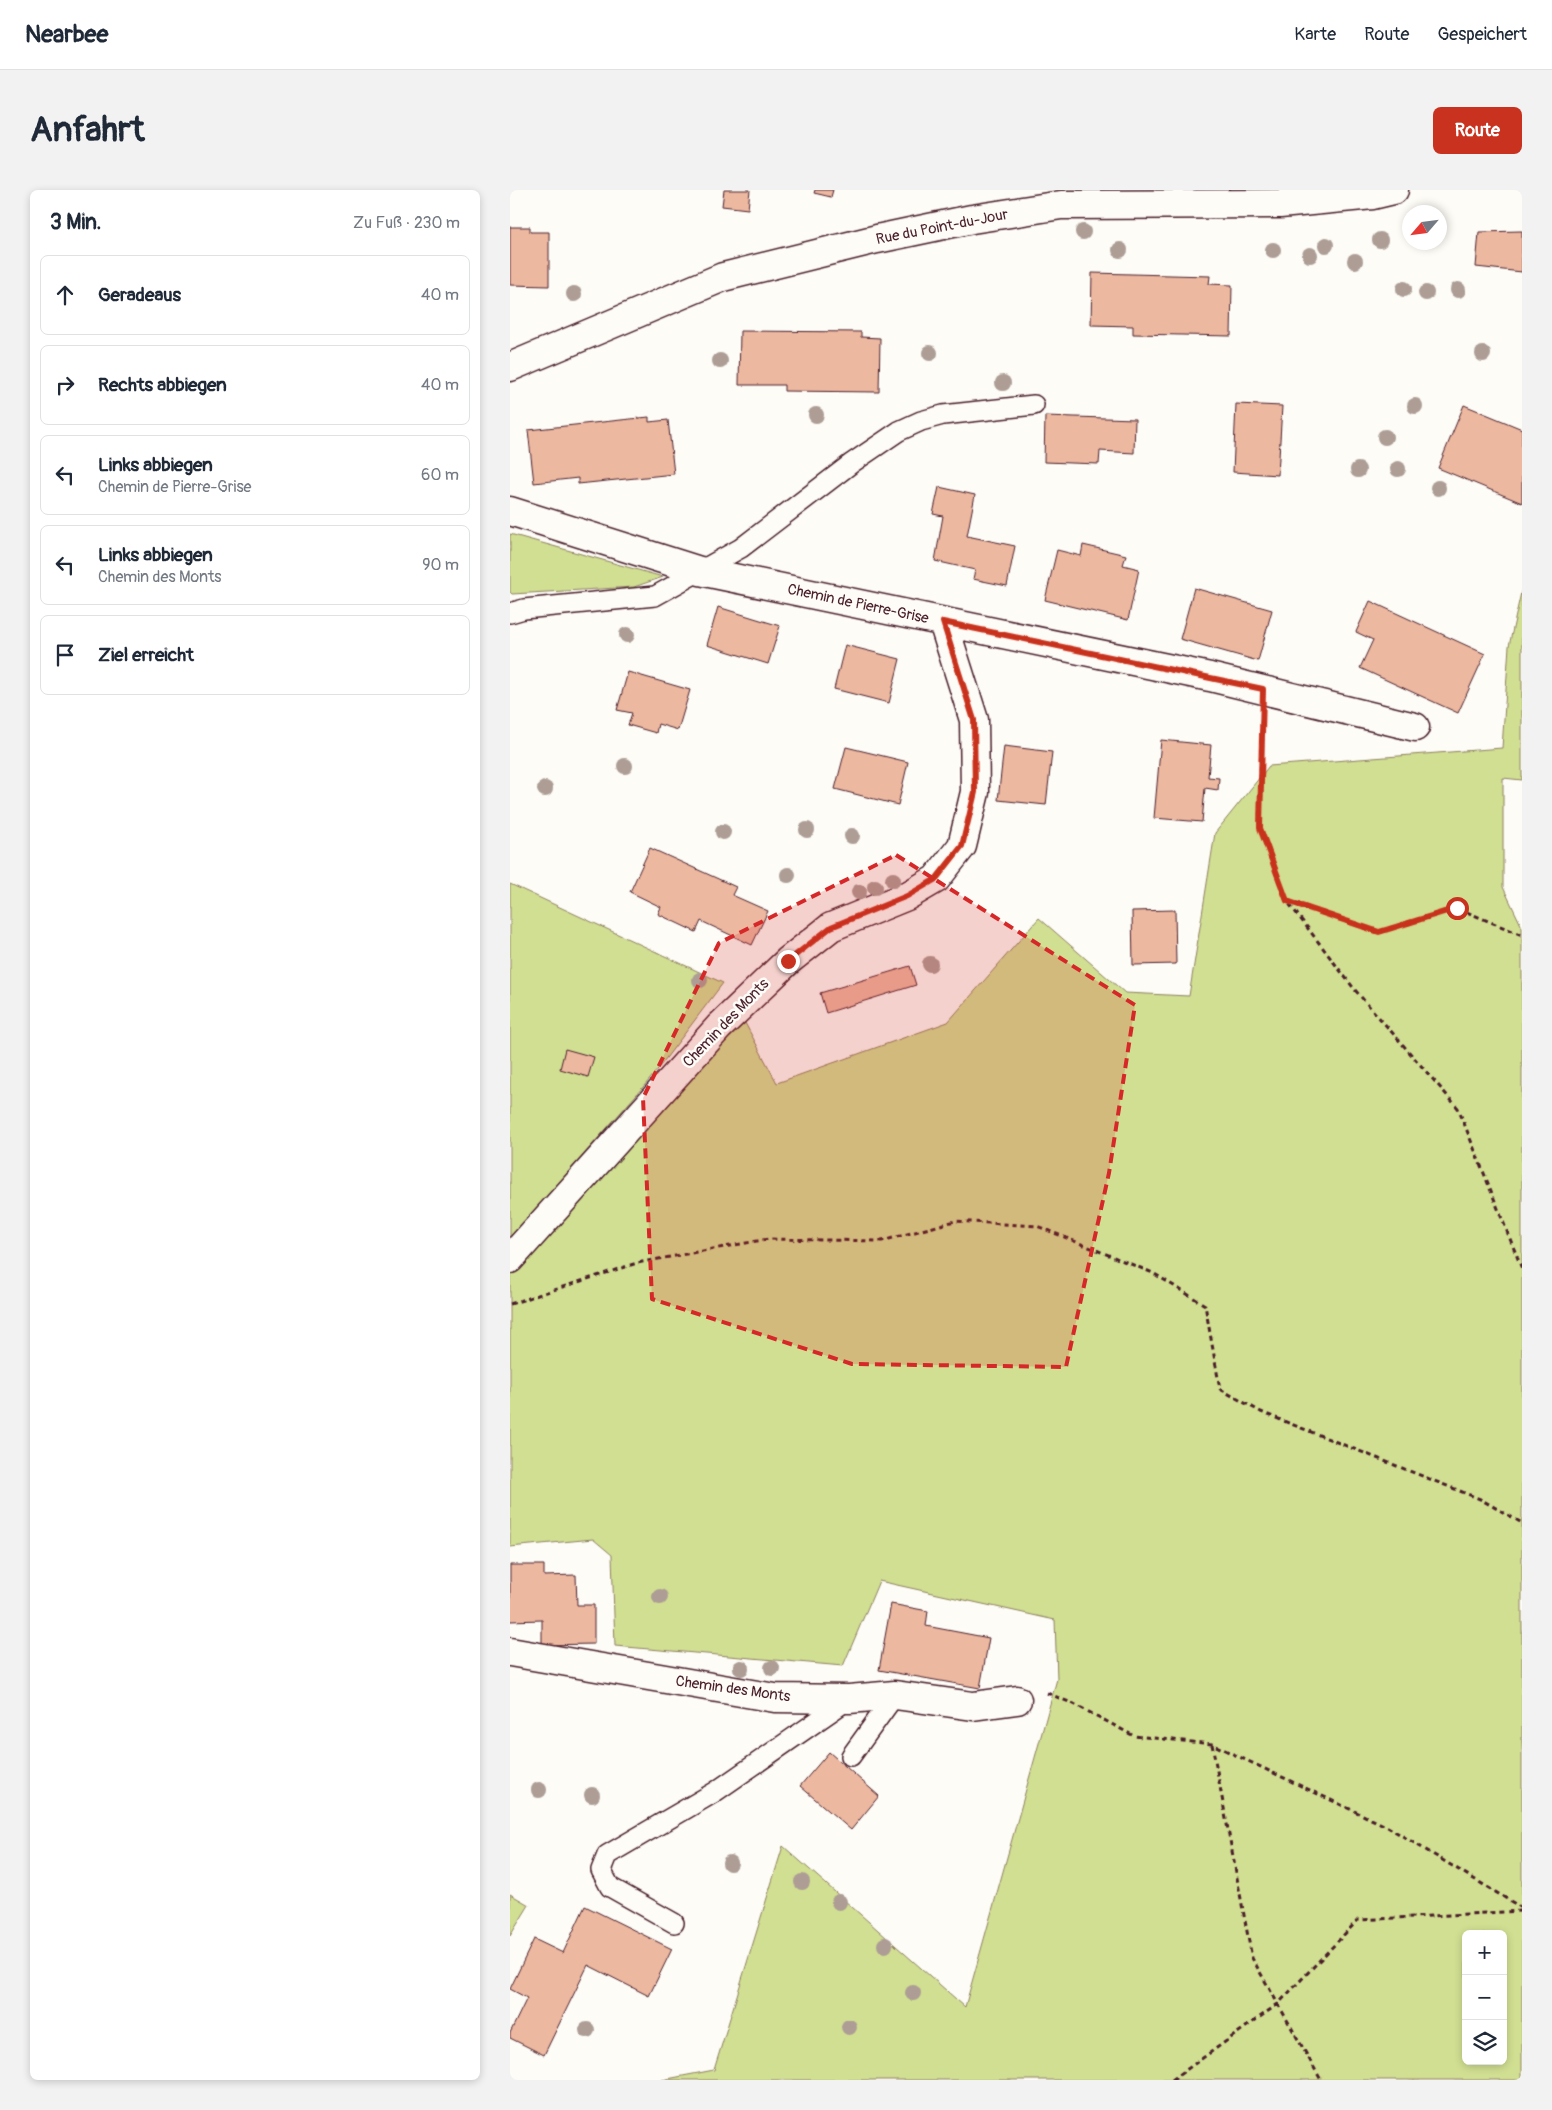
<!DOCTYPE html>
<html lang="de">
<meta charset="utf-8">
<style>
:root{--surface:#fff;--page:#f2f2f3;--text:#1f2937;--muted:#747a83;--line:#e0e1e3;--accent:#c8321e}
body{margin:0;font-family:Pangolin,sans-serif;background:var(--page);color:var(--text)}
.controls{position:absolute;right:15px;bottom:15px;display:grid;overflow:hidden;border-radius:8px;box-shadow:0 2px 8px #0003}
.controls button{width:45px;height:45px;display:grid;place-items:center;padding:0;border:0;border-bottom:1px solid var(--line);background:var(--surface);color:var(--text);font:25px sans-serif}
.compass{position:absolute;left:892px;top:15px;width:45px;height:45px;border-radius:50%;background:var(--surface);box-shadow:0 2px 8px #0003;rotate:242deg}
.stop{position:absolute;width:15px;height:15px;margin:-11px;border:4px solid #c8321e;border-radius:50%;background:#fff}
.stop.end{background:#c8321e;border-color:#fff;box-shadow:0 1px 5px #0008}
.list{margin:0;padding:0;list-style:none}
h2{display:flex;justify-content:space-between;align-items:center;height:65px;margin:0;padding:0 20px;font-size:21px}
h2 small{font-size:16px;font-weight:400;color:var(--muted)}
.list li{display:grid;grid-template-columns:32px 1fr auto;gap:15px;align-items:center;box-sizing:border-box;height:80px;margin:0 10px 10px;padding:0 10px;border:1px solid var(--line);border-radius:8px}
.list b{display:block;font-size:19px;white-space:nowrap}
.list p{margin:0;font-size:16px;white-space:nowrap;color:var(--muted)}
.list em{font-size:16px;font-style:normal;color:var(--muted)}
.icon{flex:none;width:28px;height:28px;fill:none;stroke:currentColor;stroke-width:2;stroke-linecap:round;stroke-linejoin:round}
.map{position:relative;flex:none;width:1012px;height:1890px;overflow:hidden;border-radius:8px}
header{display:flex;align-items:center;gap:30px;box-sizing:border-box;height:70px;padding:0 25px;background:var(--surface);border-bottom:1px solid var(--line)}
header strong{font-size:24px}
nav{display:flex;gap:28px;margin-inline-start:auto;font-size:18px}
.intro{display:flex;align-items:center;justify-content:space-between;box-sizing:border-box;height:120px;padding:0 30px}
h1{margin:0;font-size:35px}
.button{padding:12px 22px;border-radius:8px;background:var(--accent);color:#fff;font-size:18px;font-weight:700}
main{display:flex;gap:30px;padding:0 30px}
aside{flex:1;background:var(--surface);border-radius:8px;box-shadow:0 2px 8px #0003}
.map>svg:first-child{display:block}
.green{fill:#d1df92;stroke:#8e7f5e;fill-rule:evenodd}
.building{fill:#edb8a0;stroke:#4a1f2b}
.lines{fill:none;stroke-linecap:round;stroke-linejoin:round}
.lane-casing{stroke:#4a1f2b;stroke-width:22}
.street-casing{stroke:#4a1f2b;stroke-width:31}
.path{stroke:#4a1f2b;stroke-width:3;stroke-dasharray:5 4;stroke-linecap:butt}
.lane{stroke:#fdfcf7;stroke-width:19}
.street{stroke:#fdfcf7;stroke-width:28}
.tree{fill:#ad9d95}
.route{stroke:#c8321e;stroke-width:6}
.marked{fill:#d62828;fill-opacity:0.2;stroke:#d62828;stroke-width:4;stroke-dasharray:10 6;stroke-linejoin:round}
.labels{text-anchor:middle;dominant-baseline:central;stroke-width:5;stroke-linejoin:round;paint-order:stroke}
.street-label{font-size:15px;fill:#4a1f2b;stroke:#fdfcf7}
</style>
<header>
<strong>Nearbee</strong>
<nav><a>Karte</a><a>Route</a><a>Gespeichert</a></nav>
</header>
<div class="intro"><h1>Anfahrt</h1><a class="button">Route</a></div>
<main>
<aside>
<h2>3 Min.<small>Zu Fuß · 230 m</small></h2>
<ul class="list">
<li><svg class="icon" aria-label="ahead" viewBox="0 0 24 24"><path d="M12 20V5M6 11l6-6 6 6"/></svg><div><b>Geradeaus</b></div><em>40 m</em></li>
<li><svg class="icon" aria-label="right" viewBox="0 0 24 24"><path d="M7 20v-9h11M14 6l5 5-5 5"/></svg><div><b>Rechts abbiegen</b></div><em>40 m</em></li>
<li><svg class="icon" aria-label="left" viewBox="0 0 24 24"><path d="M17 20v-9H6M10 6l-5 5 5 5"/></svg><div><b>Links abbiegen</b><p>Chemin de Pierre-Grise</p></div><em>60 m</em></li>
<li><svg class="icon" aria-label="left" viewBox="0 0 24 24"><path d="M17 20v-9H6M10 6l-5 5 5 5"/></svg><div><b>Links abbiegen</b><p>Chemin des Monts</p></div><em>90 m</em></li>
<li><svg class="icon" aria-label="arrive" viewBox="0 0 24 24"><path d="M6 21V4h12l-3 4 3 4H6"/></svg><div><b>Ziel erreicht</b></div></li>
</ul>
</aside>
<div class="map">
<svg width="1012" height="1890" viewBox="0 0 1012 1890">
<rect width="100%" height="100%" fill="#fdfcf7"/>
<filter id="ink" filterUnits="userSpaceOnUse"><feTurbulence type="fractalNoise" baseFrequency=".02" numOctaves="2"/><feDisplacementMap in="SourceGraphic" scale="10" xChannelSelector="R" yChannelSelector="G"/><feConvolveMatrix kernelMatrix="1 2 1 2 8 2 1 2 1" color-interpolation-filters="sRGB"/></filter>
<g filter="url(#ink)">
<!-- green -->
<path class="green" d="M0,344L153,387L124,397L2,404L0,402Z
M1012,398V590L993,588V697L1012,737V1890H152L204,1880L273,1656L455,1817L547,1489L545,1430L369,1391L333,1476L105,1456L102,1365L83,1349L0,1357V1072L234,831L267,893L438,832L529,728L615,803L679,806L705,643L759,576L992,558L999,456ZM956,1744H993V1871H956Z
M0,694L213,793L141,888L0,1048Z
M0,1704L19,1715L0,1746Z"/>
<!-- building -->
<path class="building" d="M214,0H240L238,19L212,16Z
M305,0H323L321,7L304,3Z
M0,37H20V42H39V96L0,95Z
M1012,41V82L966,77L969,42Z
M582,83L700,86L699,94L722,95L721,146L623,144V136L581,135Z
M230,141L351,142V147L370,148L369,202L274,201V195H229Z
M726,214L772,216L768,285L723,282Z
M954,215L1012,239V313L928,278Z
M535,226L625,229L624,263L590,261L589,274L534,272Z
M139,227V232L158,230L164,284L68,294V288L24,293L18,240Z
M429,297L465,305L457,346L505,356L497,396L463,389L465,380L425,371L433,326L423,324Z
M573,355L616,365L613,375L629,379L618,430L535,410L547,360L571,366Z
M684,398L762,420L748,471L670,449Z
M860,411L975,464L948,523L850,478L863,450L846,442Z
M208,417L270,436L258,474L197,455Z
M335,455L390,469L379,513L324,499Z
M118,482L180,500L168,540L148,534L146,543L118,535L122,523L107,520Z
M651,550L701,555L698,587L709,588L708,600L695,598L692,632L644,628Z
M494,556L542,562L536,615L488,610Z
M336,557L398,572L388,615L325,599Z
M140,658L226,697L222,705L258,721L242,755L191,731L186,742L148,724L151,717L120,702Z
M665,720L666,774L623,775L622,721Z
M400,776L406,795L316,823L310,803Z
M55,859L84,867L78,887L50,879Z
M0,1375H34V1386L66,1385L67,1415H84V1454L32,1455V1430L0,1431Z
M381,1414L418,1421L416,1436L479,1448L470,1498L369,1480Z
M319,1562L369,1606L341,1640L290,1596Z
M75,1716L162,1759L139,1806L78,1775L34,1865L0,1848V1843L17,1808L0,1799L24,1749L53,1763Z"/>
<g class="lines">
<!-- lane casing -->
<g class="lane-casing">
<path id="lane" d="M0,423L14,419L145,406L231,358L342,273L389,241L411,231L433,225L524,215
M341,1566L385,1505
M164,1733L100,1697L91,1680L97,1665L205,1602L339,1509"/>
</g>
<!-- street casing -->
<g class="street-casing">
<path id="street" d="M0,177L213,87L367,49L462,29L551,15L770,14L863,5L884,0
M0,321L190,381L700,487L905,537
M0,1069L209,837L278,771L321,737L397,706L426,689L452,656L465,602L464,530L433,432
M0,1462L265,1508L339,1509L385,1505L463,1516L507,1510"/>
</g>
<!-- path -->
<path class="path" d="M752,531L750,638L777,711L845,800L948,918L1012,1079
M777,711L869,742L947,718L1012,745
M0,1114L127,1073L258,1049L372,1051L445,1031L527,1036L643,1083L695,1115L710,1199L751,1222L970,1309L1012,1333
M537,1503L564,1514L624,1546L702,1554L876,1636L1012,1718
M702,1554L742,1768L811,1890
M662,1890L768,1814L848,1730L1012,1721"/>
<!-- lane -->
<use href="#lane" class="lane"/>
<!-- street -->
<use href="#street" class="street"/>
</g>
<!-- trees -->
<g class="tree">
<circle cx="573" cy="42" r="8"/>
<circle cx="870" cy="50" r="8"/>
<circle cx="816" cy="55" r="8"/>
<circle cx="610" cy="60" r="8"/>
<circle cx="763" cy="60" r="8"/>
<circle cx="800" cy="65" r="8"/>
<circle cx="845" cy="71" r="8"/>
<circle cx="894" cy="99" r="8"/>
<circle cx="948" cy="100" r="8"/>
<circle cx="916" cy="103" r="8"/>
<circle cx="64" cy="104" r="8"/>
<circle cx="420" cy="163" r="8"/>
<circle cx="973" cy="164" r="8"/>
<circle cx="210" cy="171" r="8"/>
<circle cx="493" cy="193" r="8"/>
<circle cx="905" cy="216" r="8"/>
<circle cx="306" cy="225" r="8"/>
<circle cx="875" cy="247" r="8"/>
<circle cx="888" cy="279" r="8"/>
<circle cx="848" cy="280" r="8"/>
<circle cx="928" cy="298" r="8"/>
<circle cx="117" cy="445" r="8"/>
<circle cx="115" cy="576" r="8"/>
<circle cx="35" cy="599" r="8"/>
<circle cx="297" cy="640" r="8"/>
<circle cx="213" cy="642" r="8"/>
<circle cx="342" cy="646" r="8"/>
<circle cx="278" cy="685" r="8"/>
<circle cx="383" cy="690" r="8"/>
<circle cx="365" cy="697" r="8"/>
<circle cx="349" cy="702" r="8"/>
<circle cx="420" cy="774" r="8"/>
<circle cx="190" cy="790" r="8"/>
<circle cx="150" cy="1407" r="8"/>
<circle cx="231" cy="1478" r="8"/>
<circle cx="262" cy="1478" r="8"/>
<circle cx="29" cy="1600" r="8"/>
<circle cx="82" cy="1605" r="8"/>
<circle cx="220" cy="1673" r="8"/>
<circle cx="292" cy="1692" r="8"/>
<circle cx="329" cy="1712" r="8"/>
<circle cx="375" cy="1755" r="8"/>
<circle cx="403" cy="1803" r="8"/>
<circle cx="339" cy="1837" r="8"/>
<circle cx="77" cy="1840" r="8"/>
</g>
</g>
<g class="lines" filter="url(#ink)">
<!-- route -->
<path class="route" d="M278,771L321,737L397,706L426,689L452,656L465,602L464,530L433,432L753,499L750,638L777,711L869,742L947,718"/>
</g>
<!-- marked area -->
<path class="marked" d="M386,665L625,815L599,983L556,1177L342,1174L142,1109L133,908L209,753Z"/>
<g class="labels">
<!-- street labels -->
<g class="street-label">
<text transform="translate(432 37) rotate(-11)">Rue du Point-du-Jour</text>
<text transform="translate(348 414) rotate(12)">Chemin de Pierre-Grise</text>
<text transform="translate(216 833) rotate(-46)">Chemin des Monts</text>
<text transform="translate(223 1499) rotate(8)">Chemin des Monts</text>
</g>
</g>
</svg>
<div class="controls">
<button>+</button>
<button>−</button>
<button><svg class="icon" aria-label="layers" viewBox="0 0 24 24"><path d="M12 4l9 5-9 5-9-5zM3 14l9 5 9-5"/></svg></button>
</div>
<svg class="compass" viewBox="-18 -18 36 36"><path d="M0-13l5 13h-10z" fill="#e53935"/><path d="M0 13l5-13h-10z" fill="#747a83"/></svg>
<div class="stop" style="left:947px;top:718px"></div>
<div class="stop end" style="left:278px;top:771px"></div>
</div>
</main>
